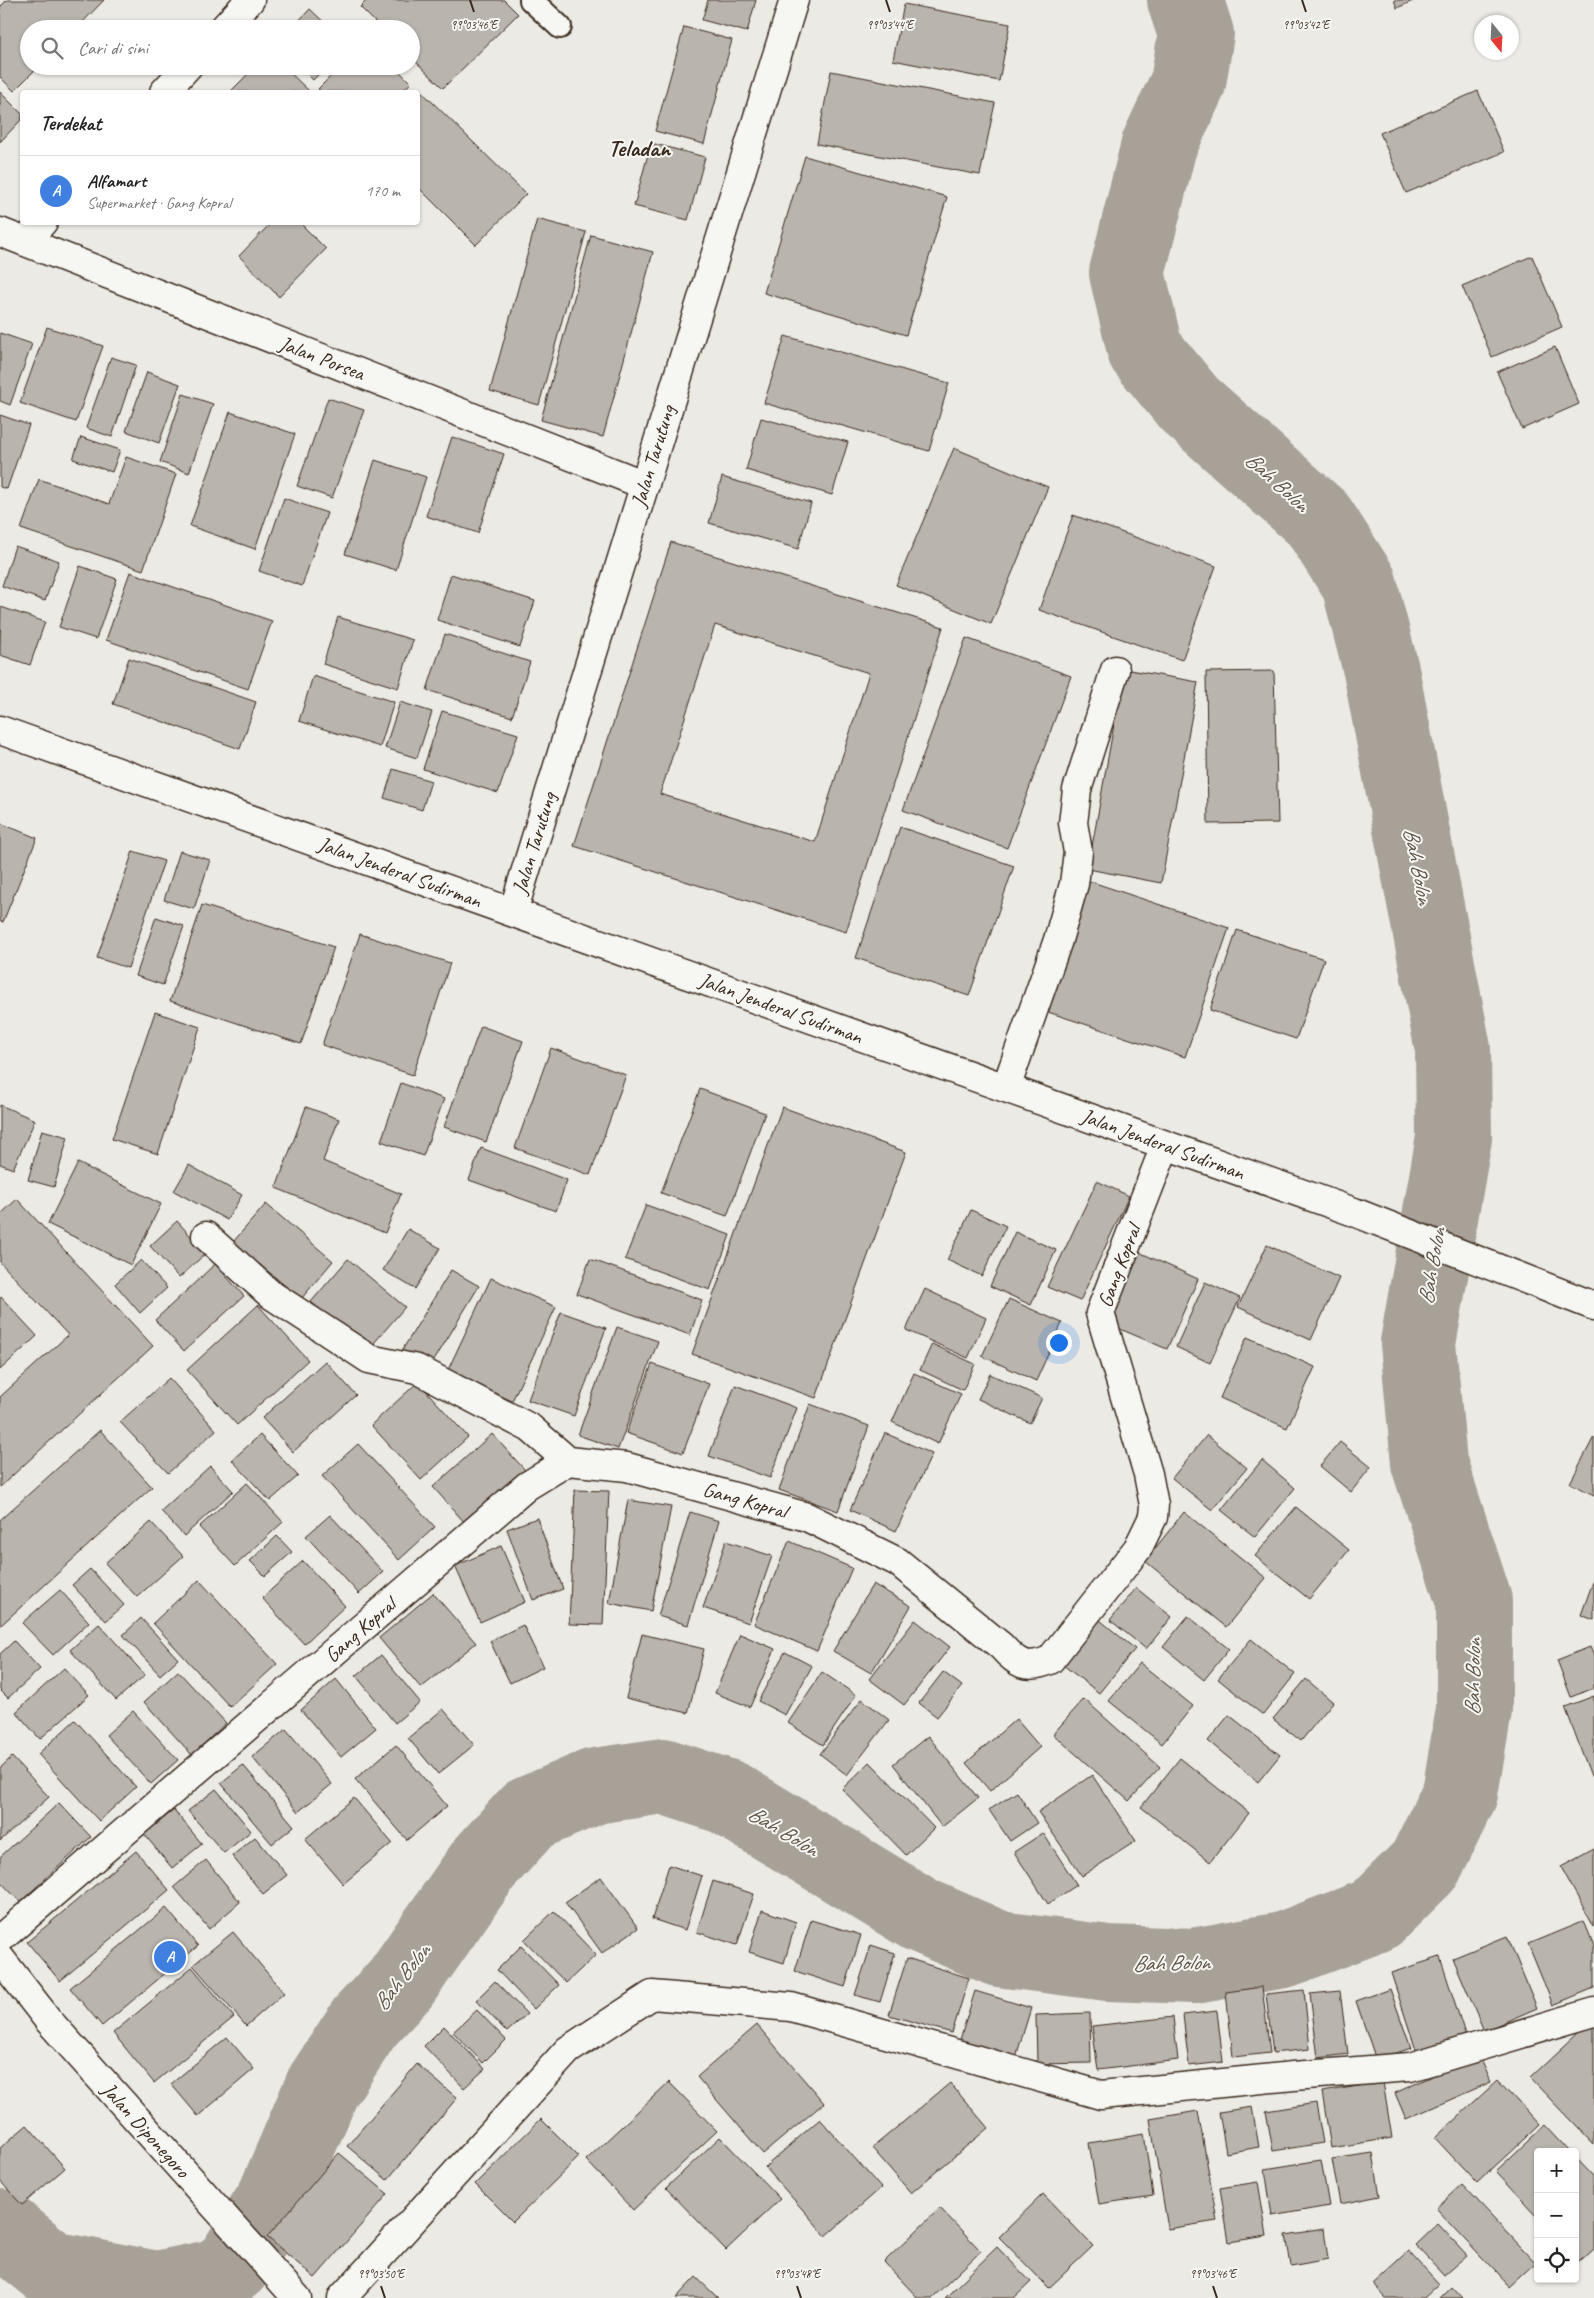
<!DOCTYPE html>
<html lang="id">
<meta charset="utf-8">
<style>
:root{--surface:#fff;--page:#f6f6f6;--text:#222;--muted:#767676;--line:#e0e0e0;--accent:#2563eb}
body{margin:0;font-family:Caveat,sans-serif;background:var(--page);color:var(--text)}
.controls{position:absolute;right:15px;bottom:15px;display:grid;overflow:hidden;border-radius:5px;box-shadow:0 1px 4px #0004}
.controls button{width:45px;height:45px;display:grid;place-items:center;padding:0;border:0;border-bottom:1px solid var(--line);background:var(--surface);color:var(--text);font:25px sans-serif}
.compass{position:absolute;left:1474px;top:15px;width:45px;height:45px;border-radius:50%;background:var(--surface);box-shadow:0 1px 4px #0004;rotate:162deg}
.you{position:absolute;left:1058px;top:1342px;width:18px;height:18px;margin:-12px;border:4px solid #fff;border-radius:50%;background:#1a73e8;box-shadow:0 0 0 8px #1a73e833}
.badge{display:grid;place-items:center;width:32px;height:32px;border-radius:50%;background:var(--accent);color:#fff;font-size:16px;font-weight:700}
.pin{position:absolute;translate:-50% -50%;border:2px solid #fff;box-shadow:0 1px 5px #0006}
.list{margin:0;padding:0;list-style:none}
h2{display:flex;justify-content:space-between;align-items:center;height:65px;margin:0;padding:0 20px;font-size:21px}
h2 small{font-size:16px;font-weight:400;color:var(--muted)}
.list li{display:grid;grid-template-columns:32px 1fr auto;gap:15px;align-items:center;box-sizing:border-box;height:70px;padding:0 20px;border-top:1px solid var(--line)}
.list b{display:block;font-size:19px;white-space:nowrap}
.list p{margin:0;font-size:16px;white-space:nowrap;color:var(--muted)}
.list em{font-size:16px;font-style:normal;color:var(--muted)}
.icon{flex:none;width:28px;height:28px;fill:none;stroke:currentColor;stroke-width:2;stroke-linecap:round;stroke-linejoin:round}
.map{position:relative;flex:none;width:1594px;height:2298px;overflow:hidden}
.search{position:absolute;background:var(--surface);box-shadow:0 1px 4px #0004;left:20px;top:20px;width:400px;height:55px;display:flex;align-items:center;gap:12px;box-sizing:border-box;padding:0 18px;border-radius:28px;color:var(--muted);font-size:19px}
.panel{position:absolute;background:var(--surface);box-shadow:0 1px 4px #0004;left:20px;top:90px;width:400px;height:135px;border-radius:5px}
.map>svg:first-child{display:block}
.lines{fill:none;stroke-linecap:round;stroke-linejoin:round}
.river{stroke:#a8a198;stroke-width:76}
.building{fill:#bab4ae;stroke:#3b2a1e;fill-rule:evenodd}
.service-casing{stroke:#3b2a1e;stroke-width:26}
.minor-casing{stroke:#3b2a1e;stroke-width:31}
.tertiary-casing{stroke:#3b2a1e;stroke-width:31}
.primary-casing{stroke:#3b2a1e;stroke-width:31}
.service{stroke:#f6f6f2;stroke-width:22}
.minor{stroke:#f6f6f2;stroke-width:28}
.tertiary{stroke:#f6f6f2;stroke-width:28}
.primary{stroke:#f6f6f2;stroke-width:28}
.ticks{fill:none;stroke:#3b2a1e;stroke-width:2}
.labels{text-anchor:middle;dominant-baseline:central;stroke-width:4;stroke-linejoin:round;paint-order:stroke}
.street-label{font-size:21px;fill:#3b2a1e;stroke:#f6f6f2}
.water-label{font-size:22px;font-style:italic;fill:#615449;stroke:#f6f6f2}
.quarter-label{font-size:24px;font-weight:bold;fill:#3b2a1e;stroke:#f6f6f2}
.ticks-label{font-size:12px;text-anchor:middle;fill:#3b2a1e;stroke:#f6f6f2;stroke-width:4;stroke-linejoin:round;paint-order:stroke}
</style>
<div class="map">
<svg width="1594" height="2298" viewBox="0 0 1594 2298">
<rect width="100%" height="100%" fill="#ebeae5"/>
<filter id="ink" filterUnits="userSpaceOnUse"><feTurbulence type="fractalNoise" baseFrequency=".02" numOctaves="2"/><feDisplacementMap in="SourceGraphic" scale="10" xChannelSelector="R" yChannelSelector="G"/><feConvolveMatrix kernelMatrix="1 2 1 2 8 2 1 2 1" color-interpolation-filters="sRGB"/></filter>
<g filter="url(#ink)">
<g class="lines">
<!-- river -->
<path class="river" d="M0,2227L52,2269L157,2289L216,2277L233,2265L275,2198L323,2086L364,2023L401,1983L484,1864L529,1814L595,1786L663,1776L727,1797L921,1915L999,1949L1108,1963L1194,1966L1283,1950L1375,1915L1425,1865L1460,1793L1474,1710V1601L1429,1463L1418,1343L1454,1138L1453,1049L1381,670L1359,583L1318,519L1189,404L1145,350L1127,273L1159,145L1188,83L1196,34L1185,0"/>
</g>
<!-- building -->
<path class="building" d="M7,0H104L76,29H29V66H39L14,91L0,77V7Z
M367,0H504L518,14L443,88L411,57V29H382L360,7Z
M708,0H756L747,32L702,20Z
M1394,0H1415L1397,8Z
M904,4L1010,24L999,81L893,60Z
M310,9L331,29H291Z
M684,27L732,40L704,144L655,131Z
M256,66H283L310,92H230Z
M299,66H327L313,80Z
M341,66H394L411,83L401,92H322L318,89Z
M831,71L995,103L980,175L817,144Z
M421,91L526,194L476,245L418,187V95Z
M1478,91L1504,152L1406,193L1380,133Z
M0,92L22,114V119L0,142Z
M651,143L705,157L688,220L634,206Z
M805,156L947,197L906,335L764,293Z
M537,219L586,232L539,405L490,391Z
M272,222H299L326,249L279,297L239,256Z
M591,235L653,252L603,437L541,420Z
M1532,256L1562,327L1492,357L1462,286Z
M47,327L103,346L76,422L20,403Z
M0,333L32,344L10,405L0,401Z
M785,336L949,383L929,451L764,403Z
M1555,347L1579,404L1522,429L1497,372Z
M111,357L136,365L112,437L86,428Z
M147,372L180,384L159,443L126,431Z
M183,394L213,404L189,473L160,462Z
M328,398L364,410L332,498L297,486Z
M230,412L295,434L255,549L190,526Z
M0,415L29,425L7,489L0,487Z
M761,418L848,442L832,495L746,470Z
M81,437L120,450L112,472L73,459Z
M452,437L504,454L478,533L426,516Z
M954,448L1048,487L991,624L896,585Z
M126,457L176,474L143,570L21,529L39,479L109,504Z
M375,460L426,477L396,570L345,554Z
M722,477L811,503L798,549L709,523Z
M284,498L327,513L302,586L259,571Z
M1073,515L1216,566L1182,660L1039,610Z
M671,542L943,627L846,932L574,846ZM715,625L869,673L815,842L660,794Z
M15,546L59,561L45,601L2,586Z
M80,566L117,579L96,639L59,627Z
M130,572L272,621L248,689L106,640Z
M451,574L535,601L520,647L437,620Z
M1,607L45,622L30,665L0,655Z
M338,617L413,640L398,688L323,664Z
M445,634L530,662L512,717L427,690Z
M966,638L1071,676L1007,848L903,810Z
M129,658L256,702L240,749L113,704Z
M1124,669L1198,682L1161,883L1088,869Z
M1274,671L1278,823L1208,824L1206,672Z
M313,676L394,702L380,747L299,721Z
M400,702L432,712L417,758L385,748Z
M442,711L518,734L498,793L423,769Z
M393,769L431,781L422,810L384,798Z
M0,823L37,838L3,922L0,921Z
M900,827L1014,866L969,996L856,958Z
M133,851L164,861L128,968L97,958Z
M180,851L210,860L194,909L164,900Z
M1089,881L1229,928L1185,1057L1045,1011Z
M202,905L334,947L301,1044L170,1001Z
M156,917L184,926L163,985L136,976Z
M1237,930L1324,959L1296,1039L1210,1010Z
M360,934L450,963L413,1075L322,1045Z
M155,1012L200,1027L158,1154L112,1139Z
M481,1026L523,1041L486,1142L444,1127Z
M551,1048L626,1075L590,1175L515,1148Z
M401,1083L444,1099L423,1156L381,1141Z
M700,1089L765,1113L727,1216L661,1193Z
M0,1105L35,1120L13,1169L0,1164Z
M306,1107L339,1119L323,1161L401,1194L385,1233L276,1188Z
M782,1107L906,1152L816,1398L692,1354Z
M42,1130L68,1137L54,1187L28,1180Z
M481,1148L567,1180L556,1211L469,1180Z
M78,1163L161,1204L131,1265L48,1224Z
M189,1165L242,1195L227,1220L174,1191Z
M1097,1181L1129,1196L1080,1301L1047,1287Z
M17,1199L153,1346L0,1487V1397L68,1335L0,1262V1215Z
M266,1204L333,1261L301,1299L233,1242Z
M646,1205L730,1235L710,1290L625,1259Z
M971,1210L1006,1226L982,1276L947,1260Z
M177,1221L206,1253L179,1278L150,1246Z
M408,1229L440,1248L415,1289L383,1270Z
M1015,1232L1056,1250L1031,1305L990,1286Z
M1267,1245L1339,1278L1311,1340L1238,1307Z
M1139,1252L1198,1279L1167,1349L1106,1323Z
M348,1259L405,1307L368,1350L311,1302Z
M590,1259L702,1300L690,1335L577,1294Z
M141,1260L167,1288L140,1313L115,1284Z
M215,1264L244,1296L184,1351L155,1320Z
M451,1270L479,1286L429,1369L401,1352Z
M491,1278L556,1307L512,1401L447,1372Z
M1205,1282L1240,1298L1210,1363L1176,1347Z
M925,1289L986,1318L968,1358L906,1330Z
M1,1297L37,1336L0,1370V1298Z
M1009,1299L1062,1323L1036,1381L982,1356Z
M258,1305L308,1360L237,1425L187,1370Z
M561,1312L606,1328L574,1416L528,1400Z
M617,1327L658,1341L618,1449L578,1435Z
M1247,1337L1315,1367L1287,1428L1220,1398Z
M932,1344L975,1364L963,1390L920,1370Z
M325,1361L356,1395L293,1452L262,1418Z
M652,1364L709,1384L683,1453L626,1433Z
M914,1373L961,1394L938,1444L892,1422Z
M990,1374L1042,1398L1030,1423L978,1399Z
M169,1378L216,1430L168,1473L120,1422Z
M418,1382L468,1437L421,1480L371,1425Z
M735,1385L797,1408L770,1478L709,1456Z
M810,1404L869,1426L838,1511L779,1490Z
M100,1430L152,1487L0,1626V1520Z
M885,1433L932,1454L896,1531L850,1510Z
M492,1434L525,1470L466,1524L433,1487Z
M260,1435L298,1476L270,1501L232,1460Z
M1207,1435L1247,1468L1212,1510L1172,1478Z
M1594,1437V1495L1570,1483Z
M1340,1442L1371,1467L1351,1492L1320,1466Z
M358,1444L435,1527L399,1560L322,1476Z
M1262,1460L1295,1488L1255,1537L1221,1510Z
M210,1466L233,1491L184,1536L161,1511Z
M247,1483L283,1522L235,1566L199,1527Z
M575,1490L609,1491L603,1625L569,1624Z
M628,1500L671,1507L651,1611L609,1603Z
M1296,1507L1349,1550L1309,1599L1255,1556Z
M690,1512L719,1521L688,1625L658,1616Z
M1184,1512L1266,1578L1226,1627L1145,1561Z
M330,1515L383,1572L359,1594L306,1536Z
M537,1518L563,1589L533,1600L507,1529Z
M151,1522L183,1556L137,1597L105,1563Z
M277,1536L292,1552L265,1576L250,1561Z
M726,1541L772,1556L749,1623L703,1608Z
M789,1541L852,1568L817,1651L754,1624Z
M501,1546L525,1602L480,1622L455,1566Z
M303,1561L345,1606L304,1644L262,1598Z
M90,1569L124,1605L106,1621L72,1585Z
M1594,1579V1620L1581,1615Z
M199,1580L277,1664L230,1707L153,1623Z
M873,1584L911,1606L871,1673L833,1651Z
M1136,1588L1172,1617L1146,1649L1110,1620Z
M60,1590L89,1622L53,1655L22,1623Z
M433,1593L476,1643L421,1688L379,1638Z
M1095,1616L1135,1649L1099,1693L1058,1661Z
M1188,1616L1229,1649L1204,1680L1163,1647Z
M141,1618L178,1659L160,1675L123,1635Z
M915,1620L950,1647L904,1705L869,1679Z
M99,1624L145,1675L116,1700L70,1650Z
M523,1625L543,1667L510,1683L490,1641Z
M642,1634L704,1649L688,1713L626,1698Z
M740,1634L775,1649L750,1707L715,1693Z
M1251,1639L1295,1674L1263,1715L1218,1679Z
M14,1641L40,1669L8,1698L0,1690V1654Z
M1590,1647L1594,1656V1688L1571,1697L1557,1660Z
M785,1652L812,1666L785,1715L758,1701Z
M381,1655L420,1702L395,1723L356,1676Z
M1140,1663L1193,1706L1162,1744L1109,1701Z
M64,1668L89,1695L40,1739L16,1712Z
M178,1671L226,1723L192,1755L144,1702Z
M822,1672L856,1695L823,1745L788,1723Z
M943,1672L962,1686L937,1717L919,1703Z
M336,1679L376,1728L341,1757L301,1710Z
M1306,1679L1333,1702L1301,1741L1273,1719Z
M1594,1696V1775L1591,1776L1565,1707Z
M862,1699L889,1720L847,1775L820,1754Z
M1084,1699L1160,1767L1129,1801L1053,1734Z
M443,1709L474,1745L438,1774L408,1738Z
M133,1711L178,1760L151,1784L106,1735Z
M1229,1715L1280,1755L1258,1782L1208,1741Z
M1016,1719L1040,1747L990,1791L966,1763Z
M75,1720L136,1787L99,1821L38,1754Z
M286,1729L332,1784L298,1812L252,1757Z
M928,1736L978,1798L942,1827L893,1764Z
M396,1745L447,1806L407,1840L355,1779Z
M12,1757L49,1797L0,1841V1768Z
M1180,1758L1249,1813L1210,1862L1141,1807Z
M870,1762L934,1828L906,1855L842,1789Z
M243,1765L294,1826L272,1844L221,1783Z
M1092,1775L1136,1841L1082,1876L1038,1812Z
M216,1789L251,1831L224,1853L188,1811Z
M1017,1792L1037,1823L1010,1841L989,1810Z
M354,1798L392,1843L343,1884L305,1839Z
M59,1803L91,1837L20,1902L0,1881V1857Z
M174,1810L202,1844L172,1868L144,1834Z
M1043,1833L1077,1885L1048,1904L1014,1852Z
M255,1837L287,1875L263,1894L232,1856Z
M1594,1849V1927L1561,1867Z
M136,1851L169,1890L60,1981L27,1942Z
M206,1860L240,1902L209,1929L174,1887Z
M669,1865L702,1876L685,1930L652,1919Z
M601,1877L638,1928L602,1953L565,1902Z
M713,1881L754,1894L737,1945L697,1932Z
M166,1908L198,1946L102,2026L70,1988Z
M762,1910L796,1922L784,1963L749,1952Z
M554,1911L596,1955L566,1983L524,1940Z
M811,1920L861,1935L845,1987L795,1971Z
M1584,1921L1594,1946V1988L1553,2005L1528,1944Z
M233,1932L284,1993L246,2026L193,1965Z
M1507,1936L1537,2008L1484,2031L1453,1958Z
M871,1945L895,1953L880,2002L855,1995Z
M521,1946L559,1985L534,2009L497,1970Z
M1440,1957L1466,2037L1417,2053L1391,1973Z
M907,1958L969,1978L952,2033L889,2015Z
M192,1967L234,2017L154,2083L113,2033Z
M495,1981L527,2014L507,2032L476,2000Z
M1262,1987L1270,2053L1233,2057L1226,1992Z
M1390,1989L1411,2048L1376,2060L1356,2001Z
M1304,1990L1310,2049L1273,2053L1266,1994Z
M975,1991L1031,2008L1015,2060L959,2043Z
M1340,1991L1348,2054L1318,2058L1310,1994Z
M477,2010L506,2040L483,2063L453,2032Z
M1217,2011L1223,2062L1189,2066L1183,2015Z
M1090,2013L1091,2063L1037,2064L1036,2015Z
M1173,2017L1178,2060L1098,2070L1092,2026Z
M1594,2018V2145L1530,2078Z
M757,2025L824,2103L763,2154L697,2077Z
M444,2026L485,2069L464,2088L424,2046Z
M227,2037L254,2069L198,2116L171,2084Z
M1479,2055L1491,2082L1406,2119L1395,2093Z
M417,2064L457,2098L387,2180L347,2146Z
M1498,2080L1539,2125L1477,2183L1435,2138Z
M669,2082L717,2131L633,2210L586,2160Z
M1383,2082L1392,2138L1331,2148L1322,2092Z
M950,2083L988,2128L911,2193L872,2148Z
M1316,2103L1323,2143L1273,2151L1266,2111Z
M1252,2107L1259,2147L1226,2153L1219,2112Z
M1198,2111L1217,2221L1168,2229L1150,2119Z
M541,2119L579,2157L513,2222L475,2184Z
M820,2119L881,2188L826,2236L765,2167Z
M27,2125L65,2168L22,2205L0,2181V2148Z
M1545,2125L1570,2152H1538V2216L1496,2171Z
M1144,2134L1153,2196L1099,2204L1089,2143Z
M720,2137L780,2199L726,2250L666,2188Z
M339,2153L388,2194L315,2278L267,2237Z
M1373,2153L1380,2196L1340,2204L1332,2159Z
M1575,2157L1594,2177V2249L1580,2262L1575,2256Z
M1321,2160L1329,2206L1272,2216L1265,2169Z
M1258,2182L1267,2236L1229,2242L1220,2188Z
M1462,2184L1536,2263L1510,2287L1436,2208Z
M1043,2194L1093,2246L1049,2288L999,2237Z
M940,2208L981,2251L932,2298H918L884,2262Z
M1438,2224L1467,2255L1444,2275L1416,2245Z
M1324,2229L1328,2259L1291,2266L1286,2235Z
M997,2247L1031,2282L1014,2298H945Z
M1409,2251L1439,2284L1424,2298H1386L1373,2284Z
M696,2277L718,2298H676Z
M1452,2286L1463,2298H1440Z"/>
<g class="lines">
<!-- service casing -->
<g class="service-casing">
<path id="service" d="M531,0L560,27"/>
</g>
<!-- minor casing -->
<g class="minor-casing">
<path id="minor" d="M223,29L250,0
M164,92L188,66
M0,232L645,485
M25,242L43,222
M513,912L794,0
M1006,1088L1058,940L1074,884L1078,852L1073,823L1077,790L1115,670
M206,1236L270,1294L369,1359L417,1369L530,1428L568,1461
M0,1939L527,1486L568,1461L627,1467L807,1517L898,1562L1001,1646C1017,1664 1026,1670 1050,1660L1138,1548L1153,1517L1154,1505L1148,1474L1100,1313L1165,1146
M342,2298L568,2050L652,1995L791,2007L1101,2095L1293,2076L1410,2067L1594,2012"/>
</g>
<!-- tertiary casing -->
<g class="tertiary-casing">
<path id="tertiary" d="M0,1958L49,2021L297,2298"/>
</g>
<!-- primary casing -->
<g class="primary-casing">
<path id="primary" d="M0,730L1354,1212L1594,1306"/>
</g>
<!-- service -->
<use href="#service" class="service"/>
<!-- minor -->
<use href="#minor" class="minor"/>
<!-- tertiary -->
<use href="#tertiary" class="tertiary"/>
<!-- primary -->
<use href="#primary" class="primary"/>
</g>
</g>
<!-- ticks -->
<path class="ticks" d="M470,0L474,12M886,0L890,12M1302,0L1306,12M381,2286L385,2298M797,2286L801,2298M1213,2286L1217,2298"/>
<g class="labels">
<!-- street labels -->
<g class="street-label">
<text transform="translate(322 358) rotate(21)">Jalan Porsea</text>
<text transform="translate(653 456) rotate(-73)">Jalan Tarutung</text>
<text transform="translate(534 843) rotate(-73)">Jalan Tarutung</text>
<text transform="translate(400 872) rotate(20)">Jalan Jenderal Sudirman</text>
<text transform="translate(781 1008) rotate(20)">Jalan Jenderal Sudirman</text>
<text transform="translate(1163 1144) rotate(20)">Jalan Jenderal Sudirman</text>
<text transform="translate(1119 1266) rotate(-69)">Gang Kopral</text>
<text transform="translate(745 1500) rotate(16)">Gang Kopral</text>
<text transform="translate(360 1630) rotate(-41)">Gang Kopral</text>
<text transform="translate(146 2130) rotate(48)">Jalan Diponegoro</text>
</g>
<!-- water labels -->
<g class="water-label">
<text transform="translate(1277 482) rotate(42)">Bah Bolon</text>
<text transform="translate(1418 866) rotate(79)">Bah Bolon</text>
<text transform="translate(1432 1266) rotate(-80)">Bah Bolon</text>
<text transform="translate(1473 1677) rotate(-89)">Bah Bolon</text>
<text transform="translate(783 1831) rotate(31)">Bah Bolon</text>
<text transform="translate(1171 1963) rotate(-1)">Bah Bolon</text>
<text transform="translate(402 1977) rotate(-52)">Bah Bolon</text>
</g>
<!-- quarter labels -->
<g class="quarter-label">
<text x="639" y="148">Teladan</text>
</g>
</g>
<g class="ticks-label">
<text x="474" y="29">99°03'46"E</text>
<text x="890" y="29">99°03'44"E</text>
<text x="1306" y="29">99°03'42"E</text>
<text x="381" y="2278">99°03'50"E</text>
<text x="797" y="2278">99°03'48"E</text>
<text x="1213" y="2278">99°03'46"E</text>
</g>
</svg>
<div class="controls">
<button>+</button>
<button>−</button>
<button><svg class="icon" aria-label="locate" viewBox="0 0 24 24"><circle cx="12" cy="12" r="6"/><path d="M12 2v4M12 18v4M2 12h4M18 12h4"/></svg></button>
</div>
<svg class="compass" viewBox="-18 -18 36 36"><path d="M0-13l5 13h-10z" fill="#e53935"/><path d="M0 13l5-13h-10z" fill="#767676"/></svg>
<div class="you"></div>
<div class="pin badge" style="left:170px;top:1957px;background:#3f7fe0">A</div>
<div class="search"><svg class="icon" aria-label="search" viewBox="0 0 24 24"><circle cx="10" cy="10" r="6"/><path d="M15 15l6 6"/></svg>Cari di sini</div>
<section class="panel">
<h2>Terdekat<small></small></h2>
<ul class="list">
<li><span class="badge" style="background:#3f7fe0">A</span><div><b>Alfamart</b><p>Supermarket · Gang Kopral</p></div><em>170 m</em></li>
</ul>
</section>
</div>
